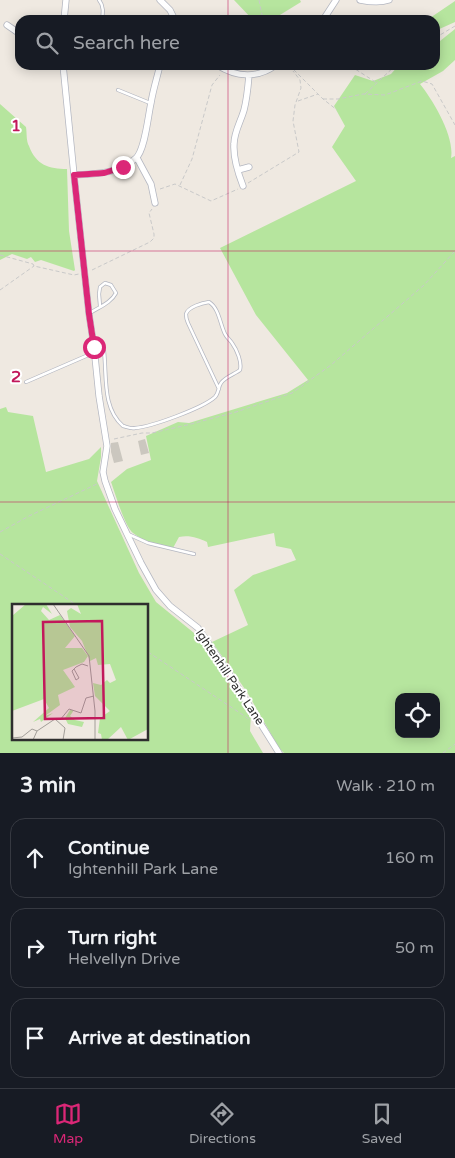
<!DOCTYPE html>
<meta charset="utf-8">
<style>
:root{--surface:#171b24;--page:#242831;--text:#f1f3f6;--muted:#9ea1a6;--line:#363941;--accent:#db2777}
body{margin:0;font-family:"Varela Round",sans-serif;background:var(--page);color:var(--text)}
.controls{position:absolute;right:15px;bottom:15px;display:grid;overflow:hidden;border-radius:10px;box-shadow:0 2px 12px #0003}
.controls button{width:45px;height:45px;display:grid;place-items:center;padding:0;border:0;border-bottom:1px solid var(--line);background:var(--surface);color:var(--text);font:25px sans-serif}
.stop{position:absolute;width:15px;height:15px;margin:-11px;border:4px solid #db2777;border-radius:50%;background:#fff}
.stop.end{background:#db2777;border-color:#fff;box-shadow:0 1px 5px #0008}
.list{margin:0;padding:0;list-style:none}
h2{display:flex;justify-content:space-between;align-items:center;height:65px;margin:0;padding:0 20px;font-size:21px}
h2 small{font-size:16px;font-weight:400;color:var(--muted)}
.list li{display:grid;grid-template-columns:32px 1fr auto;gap:15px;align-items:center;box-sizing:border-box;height:80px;margin:0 10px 10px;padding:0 10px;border:1px solid var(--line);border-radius:15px}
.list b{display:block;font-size:19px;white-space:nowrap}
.list p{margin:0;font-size:16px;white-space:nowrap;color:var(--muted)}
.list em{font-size:16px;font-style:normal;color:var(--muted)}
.icon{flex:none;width:28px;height:28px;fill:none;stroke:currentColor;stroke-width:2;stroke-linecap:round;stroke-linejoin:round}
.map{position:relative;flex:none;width:455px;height:753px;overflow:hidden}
.search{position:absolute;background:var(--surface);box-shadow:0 2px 12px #0003;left:15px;right:15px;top:15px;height:55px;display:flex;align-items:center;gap:12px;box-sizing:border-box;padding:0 18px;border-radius:15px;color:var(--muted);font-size:19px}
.sheet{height:335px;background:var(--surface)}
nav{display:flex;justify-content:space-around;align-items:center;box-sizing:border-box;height:70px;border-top:1px solid var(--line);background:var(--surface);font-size:14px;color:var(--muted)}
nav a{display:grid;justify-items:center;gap:2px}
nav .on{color:var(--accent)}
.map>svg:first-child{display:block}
.green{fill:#b6e59e;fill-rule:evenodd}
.building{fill:#cbc7bf}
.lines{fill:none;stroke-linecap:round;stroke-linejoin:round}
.lane-casing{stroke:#b4b7c1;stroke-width:4}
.street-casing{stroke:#b4b7c1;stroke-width:7}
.path{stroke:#c9c9c9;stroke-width:1;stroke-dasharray:4 2.5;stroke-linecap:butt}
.lane{stroke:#fff;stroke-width:2.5}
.street{stroke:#fff;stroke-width:5.5}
.route{stroke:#db2777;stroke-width:6}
.grid{fill:none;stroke:#c2185b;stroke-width:1;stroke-opacity:0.55}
.labels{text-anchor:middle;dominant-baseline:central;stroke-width:4;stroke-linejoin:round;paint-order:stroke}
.street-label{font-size:12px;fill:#2e2e2e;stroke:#fff}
.inset-road{fill:none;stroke:#a29e99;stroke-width:1}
.view{fill:#c2185b;fill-opacity:0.15;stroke:#c2185b;stroke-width:2.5}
.inset-edge{fill:none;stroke:#2e2e2e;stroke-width:2.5}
.grid-label{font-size:16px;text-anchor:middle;font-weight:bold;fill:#c2185b;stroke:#fff;stroke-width:4;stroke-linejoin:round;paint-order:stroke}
</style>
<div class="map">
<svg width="455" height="753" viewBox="0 0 455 753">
<rect width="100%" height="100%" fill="#efe9e1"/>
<!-- green -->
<path class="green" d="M234,0H300L301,2L275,18V20H253Z
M455,1V22L435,31V20H427Z
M455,29V60L443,71L420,84C433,100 455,137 451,158L455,156V753H284L279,748L247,692L212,642L248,625L234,590L253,575L296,560L291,549L276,546L274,533L208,547L207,542C198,538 190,535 179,537L173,548C159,545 144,542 133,533C125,527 115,493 111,482L127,469L151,460L146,436L178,422L189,423L287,393L308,380L256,315L220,248L356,181L332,147L345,126L334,106L355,75L373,81L391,74L399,65H435V45ZM399,697H436V734H399Z
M0,104L26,127C27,133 26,141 29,146C36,165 49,169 67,169L69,231L75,270L74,271L41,260L35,262L31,257L27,259L12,254L0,260Z
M6,407L8,412L33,416L46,472L89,459L101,447V457L97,481L139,573L156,602L194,633L251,714L250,731L263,753H0V409ZM14,606H148V739H14Z"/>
<!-- building -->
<path class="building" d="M145,439L149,453L141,455L138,441Z
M118,442L123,461L114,463L111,452V443Z"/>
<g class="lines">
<!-- lane casing -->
<g class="lane-casing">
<path id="lane" d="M99,0C104,6 103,13 102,20
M118,90L150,103
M90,313C99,307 111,303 116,293L111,285L105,283L100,287L99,294L100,306
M96,347L104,351C107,376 102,408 123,426C127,427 131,429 135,428C151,427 203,408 215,397C219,393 218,387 221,383C225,377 235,374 240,370C242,362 237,350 232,343C230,340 227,338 225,334C220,324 219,308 209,302C202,303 188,307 186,314C186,317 187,321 188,323L219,389
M26,382L93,353
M128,534L148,543L194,554"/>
</g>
<!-- street casing -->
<g class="street-casing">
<path id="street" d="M160,0L170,10L175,20
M360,0C370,2 380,3 389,0
M64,20L66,0
M323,20L336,0
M7,25L20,34
M63,65L74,175L89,314L94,347L99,396L107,446L103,472L105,481L115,509L141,563L156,590L170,606L198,628L232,678L279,753
M217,65C236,77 257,79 276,65
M137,158L151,184L155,203
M238,170L249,167
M74,175C95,174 119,174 136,158C145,150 148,116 151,103C153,90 157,78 160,65
M243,186C238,173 233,158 234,144C234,132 241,121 244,110C247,99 248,87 249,75"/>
</g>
<!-- path -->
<path class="path" d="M259,0L263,20
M435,38L455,26
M289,65L323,99L337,110
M352,65V67L377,83
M365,94L396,65
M323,99H338L363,94L385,95L422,81L432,84L455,125
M298,101L318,94
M248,183L299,152L293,121L295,105L301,88L300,80L293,71
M180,185L192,159L212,85L220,75
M160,189L175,184L211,201L238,189
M0,255L33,264L34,266L74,275L79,274
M92,270L150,242L154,238V234L149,213L152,209
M0,290L34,266
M114,439L142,433H152L191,424L236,412L292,393L331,365L424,285L455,251
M0,532L29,516L99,483
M0,554L78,606
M148,652L249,719
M443,753L455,744"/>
<!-- lane -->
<use href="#lane" class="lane"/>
<!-- street -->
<use href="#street" class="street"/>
</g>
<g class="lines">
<!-- route -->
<path class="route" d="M94,347L89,314L74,175L104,173L123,167"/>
</g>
<!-- grid -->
<path class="grid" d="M228,0V20M228,65V753M0,251H455M0,502H455"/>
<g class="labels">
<!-- street labels -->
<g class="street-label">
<text transform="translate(230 677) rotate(56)">Ightenhill Park Lane</text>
</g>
</g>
<!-- overview -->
<g transform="translate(12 604)">
<rect width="136" height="136" fill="#efe9e1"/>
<path d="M14,0H34L40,10L31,3L29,7L37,16L48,11L63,32L53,44H70L76,52L72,58L51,66L63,83L46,91L48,101L33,112L41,109L29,118L28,115L21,118L37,104L32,95L0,107V12ZM65,0H136V125L116,136L109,123L95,136H90L89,130L86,129L88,114L98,107L83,92L81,79L89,81L95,76L98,79L104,76L98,60L86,61L84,54L78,57L70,37L58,23L55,7L59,4L69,10ZM58,106H62L58,112L63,116L72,118L70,123L56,120L53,114Z" fill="#b6e59e"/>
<path class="inset-road" d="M41,0L77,52L83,107V136M62,65L67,74L64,76L60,67L64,63L70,60L76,62M48,116L57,105L69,109L74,94L82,92M0,134L10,133L20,125L25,127M21,136L25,127L43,115L53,124L51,136"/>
<path class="view" d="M90,17L92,114L33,115L31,18Z"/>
<rect width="136" height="136" class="inset-edge"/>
</g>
<g class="grid-label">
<text x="16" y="131">1</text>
<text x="16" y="382">2</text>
</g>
</svg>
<div class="controls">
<button><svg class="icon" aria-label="locate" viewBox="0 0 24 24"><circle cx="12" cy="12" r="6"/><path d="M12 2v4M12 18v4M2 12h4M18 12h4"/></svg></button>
</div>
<div class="stop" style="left:94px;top:347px"></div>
<div class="stop end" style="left:123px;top:167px"></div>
<div class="search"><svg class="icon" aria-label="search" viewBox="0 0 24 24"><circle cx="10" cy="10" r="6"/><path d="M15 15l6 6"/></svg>Search here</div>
</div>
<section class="sheet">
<h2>3 min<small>Walk · 210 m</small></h2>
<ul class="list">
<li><svg class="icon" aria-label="ahead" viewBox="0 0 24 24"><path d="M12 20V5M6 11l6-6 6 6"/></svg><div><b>Continue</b><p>Ightenhill Park Lane</p></div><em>160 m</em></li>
<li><svg class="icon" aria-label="right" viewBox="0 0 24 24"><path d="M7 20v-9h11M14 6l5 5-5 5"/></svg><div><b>Turn right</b><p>Helvellyn Drive</p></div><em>50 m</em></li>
<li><svg class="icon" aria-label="arrive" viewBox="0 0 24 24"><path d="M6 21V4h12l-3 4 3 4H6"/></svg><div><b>Arrive at destination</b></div></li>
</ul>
</section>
<nav>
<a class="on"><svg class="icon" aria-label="map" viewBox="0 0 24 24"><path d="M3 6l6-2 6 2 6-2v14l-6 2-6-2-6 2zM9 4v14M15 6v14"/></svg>Map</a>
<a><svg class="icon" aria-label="directions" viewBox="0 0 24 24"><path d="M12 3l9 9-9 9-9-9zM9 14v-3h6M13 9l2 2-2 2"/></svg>Directions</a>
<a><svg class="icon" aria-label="saved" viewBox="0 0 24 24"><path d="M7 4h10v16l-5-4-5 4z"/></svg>Saved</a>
</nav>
